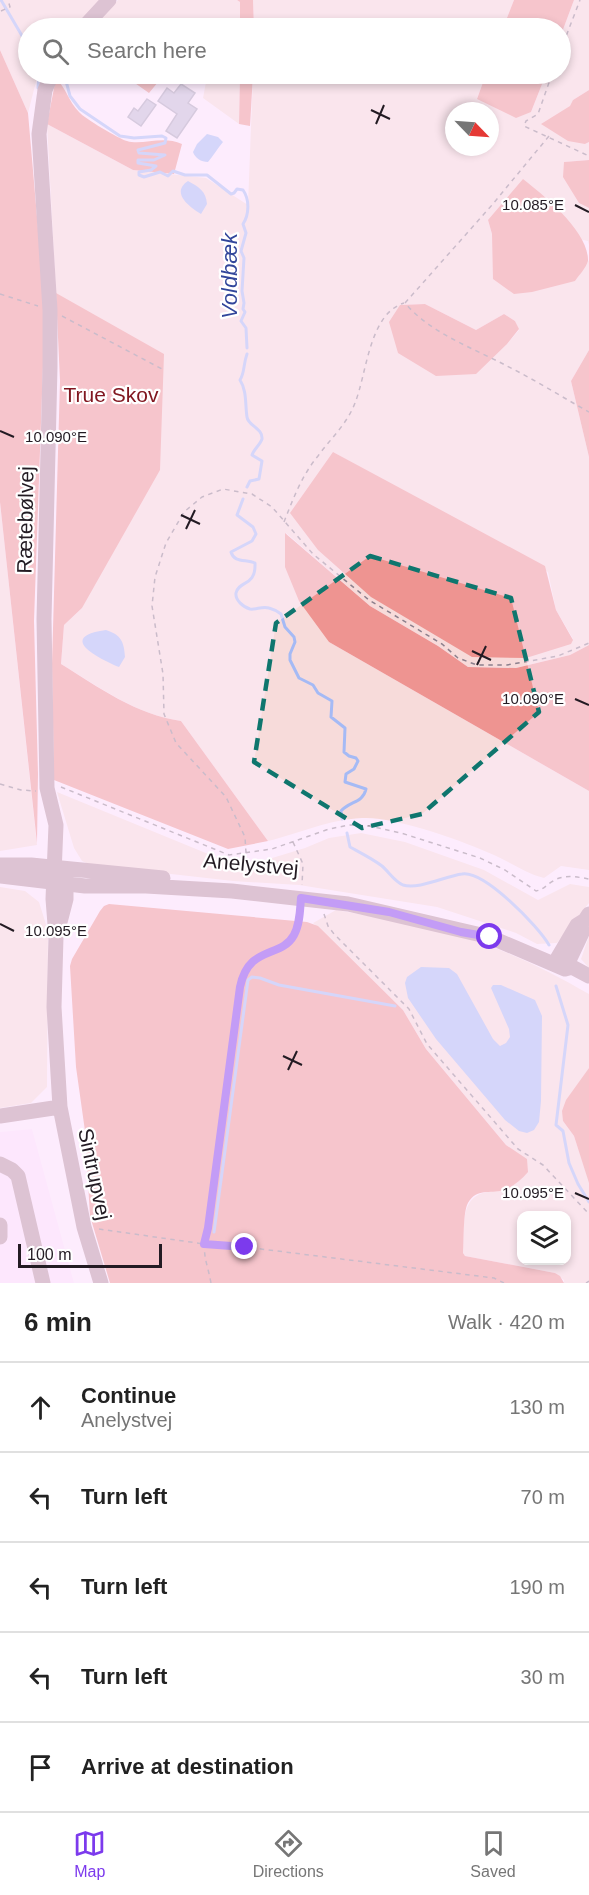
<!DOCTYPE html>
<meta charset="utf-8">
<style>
:root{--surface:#fff;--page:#f6f6f6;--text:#222;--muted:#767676;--line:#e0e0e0;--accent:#7c3aed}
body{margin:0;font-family:Helvetica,sans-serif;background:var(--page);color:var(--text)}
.controls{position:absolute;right:18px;bottom:18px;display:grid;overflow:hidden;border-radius:12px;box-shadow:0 3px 9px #0003}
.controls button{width:54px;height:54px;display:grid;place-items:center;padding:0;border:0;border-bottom:2px solid var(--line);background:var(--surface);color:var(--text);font:30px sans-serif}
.compass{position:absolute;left:445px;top:102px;width:54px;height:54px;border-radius:50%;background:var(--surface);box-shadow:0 3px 9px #0003;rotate:115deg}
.scale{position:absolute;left:18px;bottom:15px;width:144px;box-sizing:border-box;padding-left:6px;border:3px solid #231b23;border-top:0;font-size:16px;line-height:21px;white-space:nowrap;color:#231b23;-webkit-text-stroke:4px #fff;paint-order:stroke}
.stop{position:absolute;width:18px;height:18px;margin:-14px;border:4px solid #7c3aed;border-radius:50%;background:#fff}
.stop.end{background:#7c3aed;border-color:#fff;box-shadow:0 2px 6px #0008}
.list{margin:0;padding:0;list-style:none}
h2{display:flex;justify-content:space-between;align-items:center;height:78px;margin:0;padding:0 24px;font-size:26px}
h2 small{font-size:20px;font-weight:400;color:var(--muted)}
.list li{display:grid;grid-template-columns:39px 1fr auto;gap:18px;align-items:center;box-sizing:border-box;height:90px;padding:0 24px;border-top:2px solid var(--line)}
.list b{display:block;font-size:22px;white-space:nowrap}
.list p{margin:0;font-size:20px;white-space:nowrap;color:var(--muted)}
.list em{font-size:20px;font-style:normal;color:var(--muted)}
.icon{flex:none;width:33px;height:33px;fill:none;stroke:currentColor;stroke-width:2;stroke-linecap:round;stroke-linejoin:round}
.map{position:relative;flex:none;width:589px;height:1283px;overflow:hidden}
.search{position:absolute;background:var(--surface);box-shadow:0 3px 9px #0003;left:18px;right:18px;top:18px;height:66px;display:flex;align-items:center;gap:15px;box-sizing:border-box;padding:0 21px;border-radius:33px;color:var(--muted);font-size:22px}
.sheet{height:528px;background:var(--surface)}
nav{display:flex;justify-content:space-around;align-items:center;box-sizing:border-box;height:84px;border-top:2px solid var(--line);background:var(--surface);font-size:16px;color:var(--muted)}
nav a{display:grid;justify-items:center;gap:3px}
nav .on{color:var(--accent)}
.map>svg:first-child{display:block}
.built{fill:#fce1fc}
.green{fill:#f7dbda;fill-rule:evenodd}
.forest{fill:#ee9491}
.water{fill:#a5baf5}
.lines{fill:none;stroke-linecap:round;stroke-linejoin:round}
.stream{stroke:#a5baf5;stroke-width:3}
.building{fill:#c2bbd5;stroke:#a7a0b9;stroke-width:1.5}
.path{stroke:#8d808d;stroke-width:1.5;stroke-dasharray:4.5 4.5;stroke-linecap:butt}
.minor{stroke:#b6909f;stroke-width:15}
.route{stroke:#7c3aed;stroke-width:8}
.marked{fill:none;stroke:#0f766e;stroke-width:4.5;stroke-dasharray:12 8;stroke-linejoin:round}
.ticks{fill:none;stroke:#231b23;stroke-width:2}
.labels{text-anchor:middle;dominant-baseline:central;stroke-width:4.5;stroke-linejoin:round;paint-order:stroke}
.park-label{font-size:21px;fill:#811720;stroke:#fff}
.street-label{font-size:21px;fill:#231b23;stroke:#fff}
.water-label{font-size:22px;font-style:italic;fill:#32469b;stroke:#fff}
.ticks-label{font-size:15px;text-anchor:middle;fill:#231b23;stroke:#fff;stroke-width:4.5;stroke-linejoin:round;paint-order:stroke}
</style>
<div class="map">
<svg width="589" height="1283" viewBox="0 0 589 1283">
<rect width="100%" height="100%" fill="#fdecfd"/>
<!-- built -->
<path class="built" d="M32,1129L74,1283H0V1132Z"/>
<!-- green -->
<path class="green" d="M0,0H101L76,28H28V74H38L28,113L0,50Z
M118,0H237L240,2V28H96L93,26Z
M253,0H514L503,28H254Z
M574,0H589V90L573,100L585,144L589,142V160L564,162L579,203L589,208V245L588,241L488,220L492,234L575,281L589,260V350L571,381L589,457V645L570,655L516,668L468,667L438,646L370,606L286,533L329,642L589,791V870L561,866L544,878C525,873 512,863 494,855C464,841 394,816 362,818C327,820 301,833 268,841L181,721C137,715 99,687 61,664L64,625L82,608L56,293L47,124L133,170L206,178L248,205L253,74H486L477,99L531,112L546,74H560L561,35ZM454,111H490V147H454ZM425,304L476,330L504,314L515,321L519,330L507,344L400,305ZM333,452L548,572L556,610L573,639Z
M196,74H240L239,124L203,98L206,82Z
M0,502L37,845L0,851Z
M57,792L218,858L235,863L259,862L305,848L329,838L361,833L405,842L484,870L538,900L570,884L589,887V903L557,943L537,944L516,933L437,907L299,885L233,881L91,865L82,861L74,848Z
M0,887L25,891L39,902L48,931L47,1087L31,1103L0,1108Z
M336,910C385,919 434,927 481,943C519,956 554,974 589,994V1068L563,1121L574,1136L589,1181V1283H564V1280L555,1273L465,1256L463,1253C465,1222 458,1190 499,1191L527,1160L506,1145L426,1049L403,1010L313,923ZM522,1216H566V1260H522Z
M589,936V968L581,959Z"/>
<!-- forest -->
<path class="forest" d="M237,0H253L254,28H240V2Z
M514,0H574L561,35L560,28H503Z
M0,50L28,113L45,309L34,621L38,774L37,843L0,502Z
M122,74H160L163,76L149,93Z
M240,74H253L250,126L239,124Z
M486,74H546L531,112L516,118L477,99Z
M56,78C66,88 69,102 79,112C84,118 119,139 127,141C142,146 162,135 182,144L174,174L133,170L47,124Z
M589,90V142L585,144L568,141L541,124L570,106L573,100Z
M589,160V208L579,203L563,177L564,162Z
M523,179C543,195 589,231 588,261C586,268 579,275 575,281L532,292L514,294L493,279L492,234L488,220Z
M56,293L164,354L160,470L82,608L64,625L61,664C98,687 137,715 181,721L268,841L228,849L54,780L52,664L60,381Z
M425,304L476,330L504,314L515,321L519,329L507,344L476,374L436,376L398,353L389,322L400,305Z
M589,350V457L571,381Z
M333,452L545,566L556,610L573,640L571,644L526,658L472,657L371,597L318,550L290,513Z
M285,533L370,606L438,646L468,667L516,668L570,655L589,645V791L329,642L299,601L285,567Z
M109,904L307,922L318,926L403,1010L426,1049L506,1145L527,1159L528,1172C520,1181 512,1188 500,1191C488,1193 474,1189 467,1205C463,1216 464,1240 463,1253L465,1256L555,1273L560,1276L564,1283H110L90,1216L85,1131L76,1067L70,966L72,959L100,911L104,906Z
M589,1068V1183L574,1136L563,1121L562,1111L566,1100Z"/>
<!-- water -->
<path class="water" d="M207,134L218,137L223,142C218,148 213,156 208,162C201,162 195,158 193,152L197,144Z
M188,181C199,187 206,191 207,204L201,214C190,207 170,193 188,181Z
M106,630C121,635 124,641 125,657L119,667C98,658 56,637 106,630Z
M421,967L449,968L457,974L493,1039L500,1046L506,1043L510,1037L509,1029L491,988L493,985H501L535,1000L542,1016L541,1101L539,1122L534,1130L527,1133L519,1131L505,1120L436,1039L408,998L405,983L407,977Z"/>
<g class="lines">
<!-- stream -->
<path class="stream" d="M1,0L28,46
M57,76L66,81L70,96L80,109L120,136L134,138L162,136L166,138L165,143L138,150L139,153L165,155L154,160H138V163L156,166L151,170L139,172V175L144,177L160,172L168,176L173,171L185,175H207L231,194L234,193L237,189L243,190C250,200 249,215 243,224L246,233L241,251L244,258L242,291L244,303L243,309L245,312L241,321L246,328L247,348
M38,88L39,74
M247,354C243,365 245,372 240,380C247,391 245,404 247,417C248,426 263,428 262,439C260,445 254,449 252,455L262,461L259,479L250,481L247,487
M243,499L237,515L253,527L256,534L252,541L231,552C234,563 246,559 255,563C256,587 239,580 236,593C235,600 243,607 250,609C256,610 262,606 269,608C273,609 277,611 281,614L285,627L294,637L295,642L290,654V660L299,678L313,685L318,693L332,701L331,717L345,728L344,752L349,756L356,758L358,761L354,769L346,774L345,782L366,789C363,803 350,801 341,811L342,819
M347,833L350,847C361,853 373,859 382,866C389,872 394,881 403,885C418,890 446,876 462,874C484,870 538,926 549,945
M556,986L568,1025L556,1125L563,1131L569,1163L578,1184L589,1202
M214,1232L248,980L252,977L260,978L279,985L395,1006"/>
</g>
<!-- building -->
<path class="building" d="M181,84L195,93L188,103L197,109L177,138L166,131L177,114L158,101L167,88L174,93Z
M147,99L156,105L141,126L128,117L134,108L138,111Z"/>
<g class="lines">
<!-- path -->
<path class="path" d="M1,11L10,7L8,0
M560,52L580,0
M552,74L538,114L526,121L524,126L589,156
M549,136L492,205L405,303C430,333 473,348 507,366C535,380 562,397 589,412
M0,294L38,306
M62,316L162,369
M284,522C293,499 302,475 318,456C331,438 347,424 355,403C367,373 369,314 404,303
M0,784L21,790L36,791
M61,787L229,855L272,849L329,829L349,825L369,826L401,833L480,858L505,870L536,891C545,889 546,885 553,881C564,874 578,877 589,879
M293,842L303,864L302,885
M246,853L245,837L226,797L176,743L164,714L163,674L152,606L155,577L166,543L184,512L202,497L223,489L252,494L272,507L313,554L369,600L442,644L458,658L477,665H507L558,656L589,643
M324,914L328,926L334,934L409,1009L427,1044L518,1149L543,1165L589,1214
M99,1229L204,1244L245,1247L494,1278L504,1283
M211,1283C206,1257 201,1255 208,1228L242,977C253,951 276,956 291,939C298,931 298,920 300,911
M586,1283L589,1281"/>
<!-- minor -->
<path class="minor" d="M83,28L109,0
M52,74L45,90L39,134L50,310V367L44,619L47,788L56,825L53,899L56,937L54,1007L60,1107L84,1227L101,1283
M0,865H31L163,878
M0,876L85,886H146L232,891L348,904L490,937L565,969L572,967L589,976
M60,922L66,899V875
M554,964L577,925L585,920L589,914
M565,969L583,931
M0,1116L60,1107
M0,1164L12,1170L18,1176L43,1283
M0,1225V1237"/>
</g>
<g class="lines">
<!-- route -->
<path class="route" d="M245,1247L204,1244L208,1228L240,987C249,944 281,959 294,935C300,924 300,910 301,898L389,912L461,932L490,937"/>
</g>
<!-- marked area -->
<path d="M0 0H589V1283H0ZM370,556L511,598L539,712L422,814L362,828L254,762L276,623Z" fill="#fdecfd" fill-opacity=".55" fill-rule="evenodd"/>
<path class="marked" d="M370,556L511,598L539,712L422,814L362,828L254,762L276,623Z"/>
<!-- ticks -->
<path class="ticks" d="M371,110L390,119M376,124L384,105M575,205L589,212M0,431L14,437M181,515L200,524M186,529L195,510M472,651L491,660M477,665L486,646M575,699L589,705M0,924L14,931M283,1056L302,1065M288,1070L297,1051M575,1193L589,1199"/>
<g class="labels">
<!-- park labels -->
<g class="park-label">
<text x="111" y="394">True Skov</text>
</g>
<!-- street labels -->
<g class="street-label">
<text transform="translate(25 520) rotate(-89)">Rætebølvej</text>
<text transform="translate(251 864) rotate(5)">Anelystvej</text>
<text transform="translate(95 1174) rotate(78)">Sintrupvej</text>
</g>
<!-- water labels -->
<g class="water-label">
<text transform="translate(229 276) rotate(-90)">Voldbæk</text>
</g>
</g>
<g class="ticks-label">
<text x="533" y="210">10.085°E</text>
<text x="56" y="442">10.090°E</text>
<text x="533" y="704">10.090°E</text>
<text x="56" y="936">10.095°E</text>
<text x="533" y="1198">10.095°E</text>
</g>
</svg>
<div class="controls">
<button><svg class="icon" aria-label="layers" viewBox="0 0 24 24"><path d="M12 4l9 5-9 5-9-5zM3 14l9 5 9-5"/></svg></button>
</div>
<svg class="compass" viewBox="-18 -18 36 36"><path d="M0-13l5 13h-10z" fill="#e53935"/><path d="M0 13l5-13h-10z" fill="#767676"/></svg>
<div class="scale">100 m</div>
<div class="stop" style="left:490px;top:937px"></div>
<div class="stop end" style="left:245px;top:1247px"></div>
<div class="search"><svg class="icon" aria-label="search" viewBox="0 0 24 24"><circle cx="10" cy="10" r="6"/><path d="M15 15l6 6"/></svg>Search here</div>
</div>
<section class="sheet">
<h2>6 min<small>Walk · 420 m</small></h2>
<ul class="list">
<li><svg class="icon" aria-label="ahead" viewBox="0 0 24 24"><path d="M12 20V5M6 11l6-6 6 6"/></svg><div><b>Continue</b><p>Anelystvej</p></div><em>130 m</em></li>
<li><svg class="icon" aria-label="left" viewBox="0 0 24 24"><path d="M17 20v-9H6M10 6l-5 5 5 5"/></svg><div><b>Turn left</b></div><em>70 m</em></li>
<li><svg class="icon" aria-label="left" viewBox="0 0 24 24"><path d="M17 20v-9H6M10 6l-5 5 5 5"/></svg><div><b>Turn left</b></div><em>190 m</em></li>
<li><svg class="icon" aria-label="left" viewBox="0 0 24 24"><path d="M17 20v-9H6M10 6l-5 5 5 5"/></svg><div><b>Turn left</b></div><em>30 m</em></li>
<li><svg class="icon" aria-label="arrive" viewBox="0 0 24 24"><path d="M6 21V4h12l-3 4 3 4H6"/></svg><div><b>Arrive at destination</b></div></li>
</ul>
</section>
<nav>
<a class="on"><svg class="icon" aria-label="map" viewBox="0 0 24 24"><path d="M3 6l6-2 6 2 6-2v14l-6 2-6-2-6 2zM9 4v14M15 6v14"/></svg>Map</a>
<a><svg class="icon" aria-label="directions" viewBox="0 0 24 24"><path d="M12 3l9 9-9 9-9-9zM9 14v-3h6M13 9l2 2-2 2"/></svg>Directions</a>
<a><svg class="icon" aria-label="saved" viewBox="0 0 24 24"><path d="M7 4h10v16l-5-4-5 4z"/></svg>Saved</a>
</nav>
